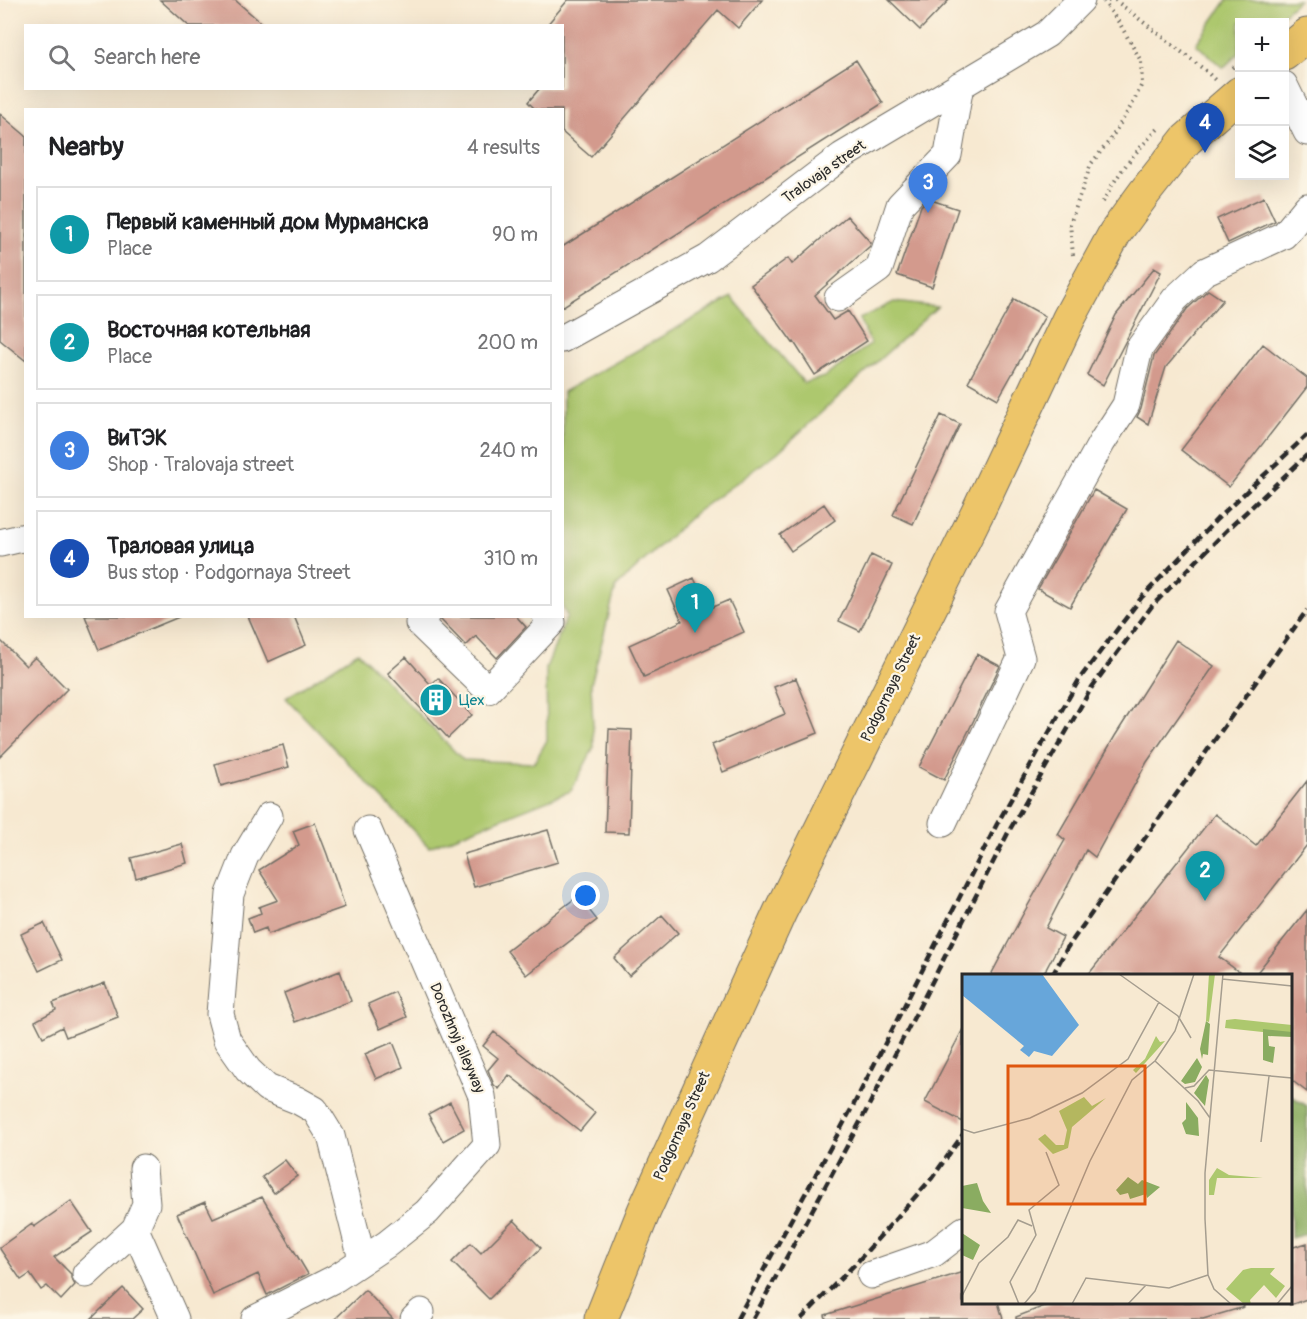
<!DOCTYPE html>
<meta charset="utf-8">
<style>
:root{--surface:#fff;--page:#f2f2f2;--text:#202124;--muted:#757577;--line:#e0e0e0;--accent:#c8321e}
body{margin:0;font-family:Pangolin,sans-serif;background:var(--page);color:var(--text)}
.controls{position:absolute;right:18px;top:18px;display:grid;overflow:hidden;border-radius:0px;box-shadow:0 6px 24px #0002}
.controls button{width:54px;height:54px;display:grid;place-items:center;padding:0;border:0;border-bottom:2px solid var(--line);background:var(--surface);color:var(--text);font:30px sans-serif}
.you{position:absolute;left:586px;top:896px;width:21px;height:21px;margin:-15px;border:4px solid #fff;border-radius:50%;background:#1a73e8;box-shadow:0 0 0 9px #1a73e833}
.badge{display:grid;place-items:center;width:39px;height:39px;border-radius:50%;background:var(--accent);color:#fff;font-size:20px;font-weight:700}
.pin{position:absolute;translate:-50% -50px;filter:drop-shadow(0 2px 3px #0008)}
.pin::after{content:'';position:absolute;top:32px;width:21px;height:18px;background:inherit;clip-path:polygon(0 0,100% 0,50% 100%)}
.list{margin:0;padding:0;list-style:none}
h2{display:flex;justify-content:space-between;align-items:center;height:78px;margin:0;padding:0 24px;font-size:26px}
h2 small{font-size:20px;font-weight:400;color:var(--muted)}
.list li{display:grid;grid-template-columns:39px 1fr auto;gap:18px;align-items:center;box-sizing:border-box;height:96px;margin:0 12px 12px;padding:0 12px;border:2px solid var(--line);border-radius:0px}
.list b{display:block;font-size:22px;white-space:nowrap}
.list p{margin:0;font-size:20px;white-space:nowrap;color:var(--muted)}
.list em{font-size:20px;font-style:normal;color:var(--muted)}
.icon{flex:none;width:33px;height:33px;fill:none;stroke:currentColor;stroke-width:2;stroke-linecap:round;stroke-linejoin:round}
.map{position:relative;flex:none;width:1307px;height:1319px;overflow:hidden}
.search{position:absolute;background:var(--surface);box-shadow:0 6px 24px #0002;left:24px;top:24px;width:540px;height:66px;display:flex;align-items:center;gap:15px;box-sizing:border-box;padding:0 21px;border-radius:0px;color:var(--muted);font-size:22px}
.panel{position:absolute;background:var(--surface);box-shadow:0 6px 24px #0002;left:24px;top:108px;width:540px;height:510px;border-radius:0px}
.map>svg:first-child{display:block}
.green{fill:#adc86e;stroke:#6c7a4c;stroke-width:1.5}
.forest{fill:#8aac61;stroke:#5a6c46;stroke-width:1.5}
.building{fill:#d39a8d}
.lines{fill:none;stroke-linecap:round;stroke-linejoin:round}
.minor-casing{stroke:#726e65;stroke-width:29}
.major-casing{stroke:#726e65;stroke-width:35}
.path{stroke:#726e65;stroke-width:4;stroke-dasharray:1.5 4.5;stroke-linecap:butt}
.minor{stroke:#fff;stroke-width:27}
.major{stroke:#edc569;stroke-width:33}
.rail{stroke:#2b2b2b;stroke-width:4.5;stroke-dasharray:9 4.5;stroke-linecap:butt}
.labels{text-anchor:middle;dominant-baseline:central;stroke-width:4.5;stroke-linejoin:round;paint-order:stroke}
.street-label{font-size:15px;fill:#2b2b2b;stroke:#fcf5e5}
.culture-label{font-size:15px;fill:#0d838f;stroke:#fcf5e5;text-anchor:start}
.inset-road{fill:none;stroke:#a59d8f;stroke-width:1.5}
.view{fill:#df570e;fill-opacity:0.15;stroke:#df570e;stroke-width:3}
.inset-edge{fill:none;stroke:#2b2b2b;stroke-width:3}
</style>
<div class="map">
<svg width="1307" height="1319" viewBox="0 0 1307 1319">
<rect width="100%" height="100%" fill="#fcf5e5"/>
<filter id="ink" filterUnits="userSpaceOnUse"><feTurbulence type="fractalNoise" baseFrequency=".0167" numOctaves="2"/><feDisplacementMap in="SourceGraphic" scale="12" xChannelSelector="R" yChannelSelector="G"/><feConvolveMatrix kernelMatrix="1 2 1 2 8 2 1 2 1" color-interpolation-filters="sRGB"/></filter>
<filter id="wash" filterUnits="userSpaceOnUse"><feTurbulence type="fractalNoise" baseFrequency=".008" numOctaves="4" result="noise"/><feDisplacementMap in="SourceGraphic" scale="24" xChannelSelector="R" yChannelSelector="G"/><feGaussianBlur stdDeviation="1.35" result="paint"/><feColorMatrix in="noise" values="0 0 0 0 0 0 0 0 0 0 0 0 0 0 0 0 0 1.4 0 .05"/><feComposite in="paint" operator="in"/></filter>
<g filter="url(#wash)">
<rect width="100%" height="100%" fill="#f7e9d1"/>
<!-- green -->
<path class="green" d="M1227,0H1299L1274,22H1240L1239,53L1223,68L1196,44Z
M732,297L804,383L824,377L871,344L859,319L894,302L937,307L777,453L695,513L616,587L591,684L594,747L571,791L429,847L286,698L358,652L463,760L534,763L547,740L546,668L567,616L562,605L563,392Z"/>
<!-- forest -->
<path class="forest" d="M1290,1095L1307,1106V1234L1291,1238Z"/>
<g id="blocks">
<!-- building -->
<path class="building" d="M160,0H235L265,26H189Z
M568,0H762L738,28L718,10L591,157L562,132V110H536L528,102L540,88H562V26H546Z
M889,0H949L920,30Z
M856,60L883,103L562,307V247Z
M0,114L26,136V361L0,340Z
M1264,197L1275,221L1228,243L1217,219Z
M928,199L958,209L932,287L897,275L921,206Z
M847,216L871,243L870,246L815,295L833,320L848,311L867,341L815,375L794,342L793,343L751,285L788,258L792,264Z
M1154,268L1161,272L1103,385L1087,375L1116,315Z
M1208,290L1223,300L1166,367L1148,424L1137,417L1141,409L1154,356L1187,309Z
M1014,299L1045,316L998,399L968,382Z
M1263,344L1307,378V387L1229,487L1181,450Z
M941,415L960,424L913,524L893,515Z
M1094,490L1127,509L1070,607L1038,589Z
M824,504L835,520L791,551L780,535Z
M871,555L892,565L860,631L839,621Z
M694,578L708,609L729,600L744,632L644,677L629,645L682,621L668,590Z
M85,616H179V617L99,650Z
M248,616H294L306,645L268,662Z
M440,616H516L526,627L497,658L476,636L466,646L440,619Z
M0,640L26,666L35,657L67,689L0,757Z
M1176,640L1214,666L1147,762L1095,857L1086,850L1046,928L1063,937L1043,975H991L1022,916L1065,840L1058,834L1115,736Z
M977,654L1000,666L968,732L944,780L919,767Z
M406,657L431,685L438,678L472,715L448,738L388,673Z
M796,678L818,733L723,772L712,745L785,714L774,687Z
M609,729L632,730L629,833L605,832Z
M283,745L289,767L221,786L215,764Z
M1307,781V845L1219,957L1243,975H1088L1215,814L1256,846Z
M315,823L327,854L345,907L268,934L266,928L253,933L248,918L261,913L259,907L278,900L259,870L299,845L293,831Z
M548,830L558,862L474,887L464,854Z
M182,844L187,863L136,878L131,858Z
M578,896L597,920L526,975L507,951Z
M1307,910V1092L1290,1079V975H1255Z
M662,915L678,933L629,976L614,958Z
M44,923L62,960L39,971L21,934Z
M340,971L351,1001L295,1022L284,993Z
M105,983L118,1017L66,1037L62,1027L43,1037L35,1021L56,1010L53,1003Z
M395,992L407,1017L380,1029L368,1004Z
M963,1029V1122L925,1102Z
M494,1032L595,1113L580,1131L509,1075L499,1089L494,1085L488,1070L498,1058L483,1046Z
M393,1042L403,1067L376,1079L365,1054Z
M450,1102L464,1129L443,1141L428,1114Z
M285,1160L297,1176L274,1193L262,1177Z
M262,1197L308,1274L267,1295L258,1274L213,1295L177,1214L205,1202L213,1218Z
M71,1201L92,1232L54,1257L71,1274V1278L75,1285L61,1300L47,1286L41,1290L30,1274L21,1280L0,1249V1247L32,1224L34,1227Z
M514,1220L541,1248L489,1299L452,1262L471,1243L481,1253Z
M1307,1243V1299L1290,1305V1248Z
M963,1272V1302H998L1003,1319H826L825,1315Z
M123,1288L143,1309L132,1319H91Z
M365,1290L393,1319H335Z
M1055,1302H1243L1244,1307L1203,1319H1016V1317Z"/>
</g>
</g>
<g filter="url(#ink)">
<use href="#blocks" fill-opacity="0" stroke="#726e65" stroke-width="1.5"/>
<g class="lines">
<!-- minor casing -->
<g class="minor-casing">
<path id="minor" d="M1284,85L1307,132
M838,298L879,269L900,205L948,155L960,85
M562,339L708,258L842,156L1047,34L1081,0
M0,543L26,537
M425,616L419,623L488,690L552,622L546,616
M269,816L245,856L230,894L220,1014L227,1040L248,1070L267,1088L297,1100L315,1110L331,1136L362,1259
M943,823L1021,658L1008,611L1102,442L1126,405L1139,349L1175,299L1204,272L1284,235L1307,207
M135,1229L175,1319
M86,1274L135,1229L146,1204L143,1168
M871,1275L934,1253L964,1230
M255,1319L336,1278L387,1244L427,1212L487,1145L482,1096L368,830
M414,1319L421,1312"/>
</g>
<!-- major casing -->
<g class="major-casing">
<path id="major" d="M1284,54L1307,35
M601,1319L644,1211L780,912L979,509L1069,318L1115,233L1145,192L1186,140L1240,93"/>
</g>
<!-- path -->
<path class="path" d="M1103,0L1104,2L1111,0
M1115,0L1206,71L1215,80
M1233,68L1240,62
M1103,202C1117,173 1137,150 1160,127
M1073,255L1070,224L1091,164L1110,140L1133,103L1142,84L1141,61L1120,24L1104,2"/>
<!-- minor -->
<use href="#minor" class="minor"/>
<!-- major -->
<use href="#major" class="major"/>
<!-- rail -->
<path class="rail" d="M1052,976L1067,948L1307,610
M737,1319L853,1106L997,824L1080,678L1142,597L1217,519L1307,435
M753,1319L865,1113L1009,831L1092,687L1152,606L1227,530L1307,455
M801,1319L858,1261L932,1178L964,1133"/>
</g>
</g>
<!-- icons -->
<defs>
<g id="building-disc" transform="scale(1.725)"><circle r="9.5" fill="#0f9aa8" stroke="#fcf5e5"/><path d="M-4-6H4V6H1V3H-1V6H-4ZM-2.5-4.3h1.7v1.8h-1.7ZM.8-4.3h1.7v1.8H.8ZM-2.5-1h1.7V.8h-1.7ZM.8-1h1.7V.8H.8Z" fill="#fff"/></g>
</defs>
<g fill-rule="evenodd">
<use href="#building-disc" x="436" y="700"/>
</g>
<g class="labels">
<!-- street labels -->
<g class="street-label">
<text transform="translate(824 172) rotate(-35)">Tralovaja street</text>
<text transform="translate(891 688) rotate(-64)">Podgornaya Street</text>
<text transform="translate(457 1038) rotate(67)">Dorozhnyj alleyway</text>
<text transform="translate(682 1126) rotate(-66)">Podgornaya Street</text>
</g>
<!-- culture labels -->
<g class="culture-label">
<text x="459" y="700">Цех</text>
</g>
</g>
<!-- overview -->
<g transform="translate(962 974)">
<rect width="330" height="330" fill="#f7e9d1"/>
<path d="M247,0H253L247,48L244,47ZM273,45L330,51V61L263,54L264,46ZM194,62L198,68L203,67L174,99L171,96L183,85ZM122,123L130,132L144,124L110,153L106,174L91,180L76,165L83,160L94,171H102L105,156L97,137ZM255,194L267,201L301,204H255L252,221H247V206ZM289,294H313L308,300L323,312L314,324L302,311L288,326L289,330H282L264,315L281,296Z" fill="#adc86e"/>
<path d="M244,47L248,50L246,81L241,80L240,85L238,75ZM301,55L330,58V63L306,62L307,72L313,73L311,89L301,86ZM235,84L240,93L233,108L223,110L219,107ZM244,101L247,106L243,132L232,119ZM224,128L236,144L237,162L224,160L220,149L224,145ZM166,203L176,210L180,206L198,213L185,224L184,220L168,225L166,219L158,221L154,216ZM15,209L21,227L29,239L0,234V212ZM0,259L18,271L11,286L0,281Z" fill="#8aac61"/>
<path d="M0,0H80L117,51L90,82L72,77L67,83L58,76L62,72L0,21Z" fill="#67a6da"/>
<path class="inset-road" d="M157,0L216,42L229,64M261,0L243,199V245L246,301L252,315L269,330M260,5L330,12M193,87L213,57L232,0M223,114L232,112L247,96L330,104M0,155L12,159L68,144L120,119L166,85L197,28M299,168L307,102M0,322L17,289L46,263L56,246L70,252M57,330L48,308L74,261L67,236L97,211L84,178M62,330L73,317L128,187L170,106L193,87L236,127L248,144M110,330L124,304L207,314L246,301M166,330L184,311M315,330L330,312"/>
<path class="view" d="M46,92H183V230H46Z"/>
<rect width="330" height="330" class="inset-edge"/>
</g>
</svg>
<div class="controls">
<button>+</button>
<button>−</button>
<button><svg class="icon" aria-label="layers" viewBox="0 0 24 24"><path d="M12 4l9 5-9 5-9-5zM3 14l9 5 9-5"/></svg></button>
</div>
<div class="you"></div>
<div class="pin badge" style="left:695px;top:633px;background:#0f9aa8">1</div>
<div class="pin badge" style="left:1205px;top:901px;background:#0f9aa8">2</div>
<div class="pin badge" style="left:928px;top:213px;background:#3f7fe0">3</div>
<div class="pin badge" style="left:1205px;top:153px;background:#1a4fb4">4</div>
<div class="search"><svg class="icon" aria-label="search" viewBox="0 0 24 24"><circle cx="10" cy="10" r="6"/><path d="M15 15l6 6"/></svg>Search here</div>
<section class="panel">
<h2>Nearby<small>4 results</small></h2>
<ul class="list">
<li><span class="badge" style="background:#0f9aa8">1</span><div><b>Первый каменный дом Мурманска</b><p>Place</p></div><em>90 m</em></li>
<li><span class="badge" style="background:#0f9aa8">2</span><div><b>Восточная котельная</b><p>Place</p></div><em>200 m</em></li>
<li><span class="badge" style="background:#3f7fe0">3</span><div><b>ВиТЭК</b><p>Shop · Tralovaja street</p></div><em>240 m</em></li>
<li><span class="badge" style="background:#1a4fb4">4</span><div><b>Траловая улица</b><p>Bus stop · Podgornaya Street</p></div><em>310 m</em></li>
</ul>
</section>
</div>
